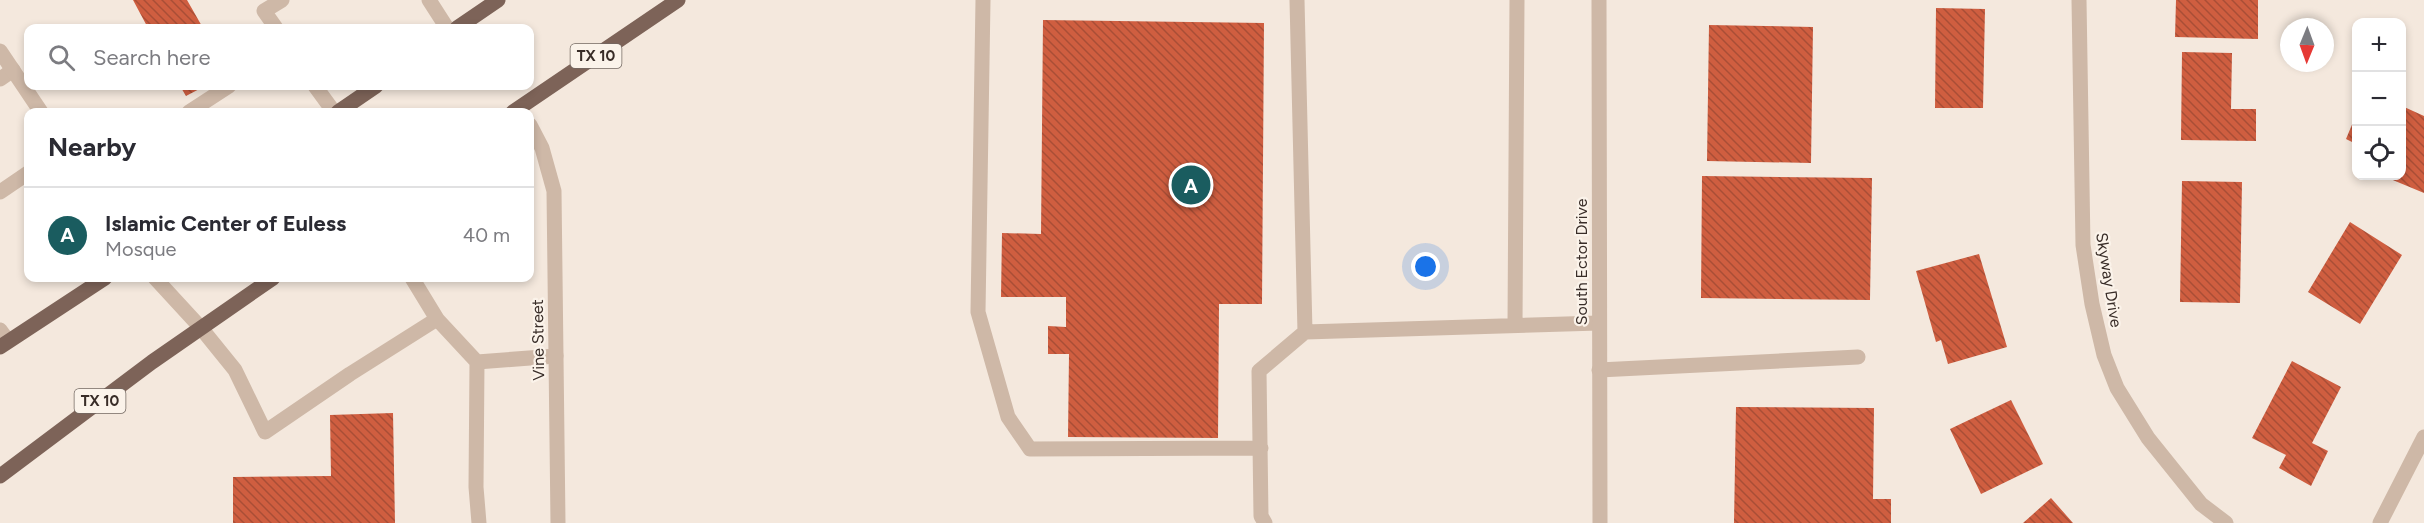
<!DOCTYPE html>
<meta charset="utf-8">
<style>
:root{--surface:#fff;--page:#f2f2f3;--text:#2b2b33;--muted:#7c7c81;--line:#e1e1e2;--accent:#1a5c5f}
body{margin:0;font-family:Figtree,sans-serif;background:var(--page);color:var(--text)}
.controls{position:absolute;right:18px;top:18px;display:grid;overflow:hidden;border-radius:12px;box-shadow:0 3px 9px #0003}
.controls button{width:54px;height:54px;display:grid;place-items:center;padding:0;border:0;border-bottom:2px solid var(--line);background:var(--surface);color:var(--text);font:30px sans-serif}
.compass{position:absolute;left:2280px;top:18px;width:54px;height:54px;border-radius:50%;background:var(--surface);box-shadow:0 3px 9px #0003;rotate:181deg}
.you{position:absolute;left:1426px;top:267px;width:21px;height:21px;margin:-15px;border:4px solid #fff;border-radius:50%;background:#1a73e8;box-shadow:0 0 0 9px #1a73e833}
.badge{display:grid;place-items:center;width:39px;height:39px;border-radius:50%;background:var(--accent);color:#fff;font-size:20px;font-weight:700}
.pin{position:absolute;translate:-50% -50%;border:3px solid #fff;box-shadow:0 2px 6px #0006}
.list{margin:0;padding:0;list-style:none}
h2{display:flex;justify-content:space-between;align-items:center;height:78px;margin:0;padding:0 24px;font-size:26px}
h2 small{font-size:20px;font-weight:400;color:var(--muted)}
.list li{display:grid;grid-template-columns:39px 1fr auto;gap:18px;align-items:center;box-sizing:border-box;height:96px;padding:0 24px;border-top:2px solid var(--line)}
.list b{display:block;font-size:22px;white-space:nowrap}
.list p{margin:0;font-size:20px;white-space:nowrap;color:var(--muted)}
.list em{font-size:20px;font-style:normal;color:var(--muted)}
.icon{flex:none;width:33px;height:33px;fill:none;stroke:currentColor;stroke-width:2;stroke-linecap:round;stroke-linejoin:round}
.map{position:relative;flex:none;width:2424px;height:523px;overflow:hidden}
.search{position:absolute;background:var(--surface);box-shadow:0 3px 9px #0003;left:24px;top:24px;width:510px;height:66px;display:flex;align-items:center;gap:15px;box-sizing:border-box;padding:0 21px;border-radius:12px;color:var(--muted);font-size:22px}
.panel{position:absolute;background:var(--surface);box-shadow:0 3px 9px #0003;left:24px;top:108px;width:510px;height:174px;border-radius:12px}
.map>svg:first-child{display:block}
.building{fill:url(#building-back-hatch)}
.lines{fill:none;stroke-linecap:round;stroke-linejoin:round}
.service{stroke:#ceb8a7;stroke-width:15}
.minor{stroke:#ceb8a7;stroke-width:15}
.tertiary{stroke:#ceb8a7;stroke-width:15}
.primary{stroke:#7d6358;stroke-width:15}
.labels{text-anchor:middle;dominant-baseline:central;stroke-width:4.5;stroke-linejoin:round;paint-order:stroke}
.shield{fill:#fbf3ea;stroke:#736862;stroke-width:1.5}
.shield-label{font-size:15px;font-weight:bold;fill:#392d28}
.street-label{font-size:16px;fill:#392d28;stroke:#fbf3ea}
</style>
<div class="map">
<svg width="2424" height="523" viewBox="0 0 2424 523">
<defs>
<pattern id="building-back-hatch" width="6" height="6" patternUnits="userSpaceOnUse" patternTransform="scale(1.5)"><rect width="6" height="6" fill="#cf5e40"/><path d="M-1 5l2 2M0 0l6 6M5-1l2 2" fill="none" stroke="#a94e36"/></pattern>
</defs>
<rect width="100%" height="100%" fill="#f4e8dd"/>
<!-- building -->
<path class="building" d="M133,0H187L203,28H148Z
M2176,0H2258V39L2175,37Z
M1936,8L1985,9L1983,108H1935Z
M1043,20L1264,23L1262,304H1219L1218,438L1068,437L1069,354H1048V326L1066,327V297H1001L1002,233L1041,234Z
M1709,25L1813,27L1811,163L1707,161Z
M2182,52L2232,53L2231,109H2256V141L2181,140Z
M180,86H205L186,96Z
M2402,106L2424,116V193L2388,178V176H2402Z
M2356,115V144L2346,139Z
M1702,176L1872,178L1870,300L1701,298Z
M2182,181L2242,182L2240,303L2180,302Z
M2350,222L2402,255L2360,324L2308,292Z
M1979,254L2007,347L1948,364L1941,340L1936,342L1916,271Z
M2292,361L2341,387L2312,443L2328,451L2311,486L2279,468L2286,455L2252,438Z
M2011,400L2043,464L1981,494L1950,429Z
M1736,407L1874,408L1873,499H1891V523H1734Z
M393,413L395,523H233V477L331,476L330,415Z
M2051,498L2073,523H2023Z"/>
<g class="lines">
<!-- service -->
<path class="service" d="M429,0L447,28
M983,0L978,312L1008,417L1030,449L1261,448
M1297,0L1305,332L1599,323
M276,28L264,11L282,0
M0,79L13,70
M315,86L334,112
M189,112L229,86
M0,192L28,173
M437,319L477,362L556,356
M1515,325L1517,0
M201,328L235,370L265,432L350,374L437,319L412,278
M0,330L8,341
M477,362L476,487L479,523
M1599,370L1858,357
M1265,523L1261,516L1259,371L1305,332"/>
<!-- minor -->
<path class="minor" d="M2079,0L2083,245L2092,304L2104,355L2117,388L2148,438L2201,504L2226,523
M0,51L41,112
M530,125L542,148L554,191L558,523
M155,278L201,328
M2380,523L2424,437"/>
<!-- tertiary -->
<path class="tertiary" d="M1599,0L1600,523"/>
<!-- primary -->
<path class="primary" d="M457,28L498,0
M338,112L376,86
M513,112L678,0
M0,347L105,278
M0,476L152,362L273,278"/>
</g>
<g class="labels">
<!-- shield labels -->
<g class="shield">
<rect x="570.5" y="44" width="51" height="24" rx="4.5"/>
<rect x="74.5" y="389" width="51" height="24" rx="4.5"/>
</g>
<g class="shield-label">
<text x="596" y="56">TX 10</text>
<text x="100" y="401">TX 10</text>
</g>
<!-- street labels -->
<g class="street-label">
<text transform="translate(1581 262) rotate(-90)">South Ector Drive</text>
<text transform="translate(2109 280) rotate(81)">Skyway Drive</text>
<text transform="translate(538 340) rotate(-91)">Vine Street</text>
</g>
</g>
</svg>
<div class="controls">
<button>+</button>
<button>−</button>
<button><svg class="icon" aria-label="locate" viewBox="0 0 24 24"><circle cx="12" cy="12" r="6"/><path d="M12 2v4M12 18v4M2 12h4M18 12h4"/></svg></button>
</div>
<svg class="compass" viewBox="-18 -18 36 36"><path d="M0-13l5 13h-10z" fill="#e53935"/><path d="M0 13l5-13h-10z" fill="#7c7c81"/></svg>
<div class="you"></div>
<div class="pin badge" style="left:1191px;top:185px">A</div>
<div class="search"><svg class="icon" aria-label="search" viewBox="0 0 24 24"><circle cx="10" cy="10" r="6"/><path d="M15 15l6 6"/></svg>Search here</div>
<section class="panel">
<h2>Nearby<small></small></h2>
<ul class="list">
<li><span class="badge">A</span><div><b>Islamic Center of Euless</b><p>Mosque</p></div><em>40 m</em></li>
</ul>
</section>
</div>
